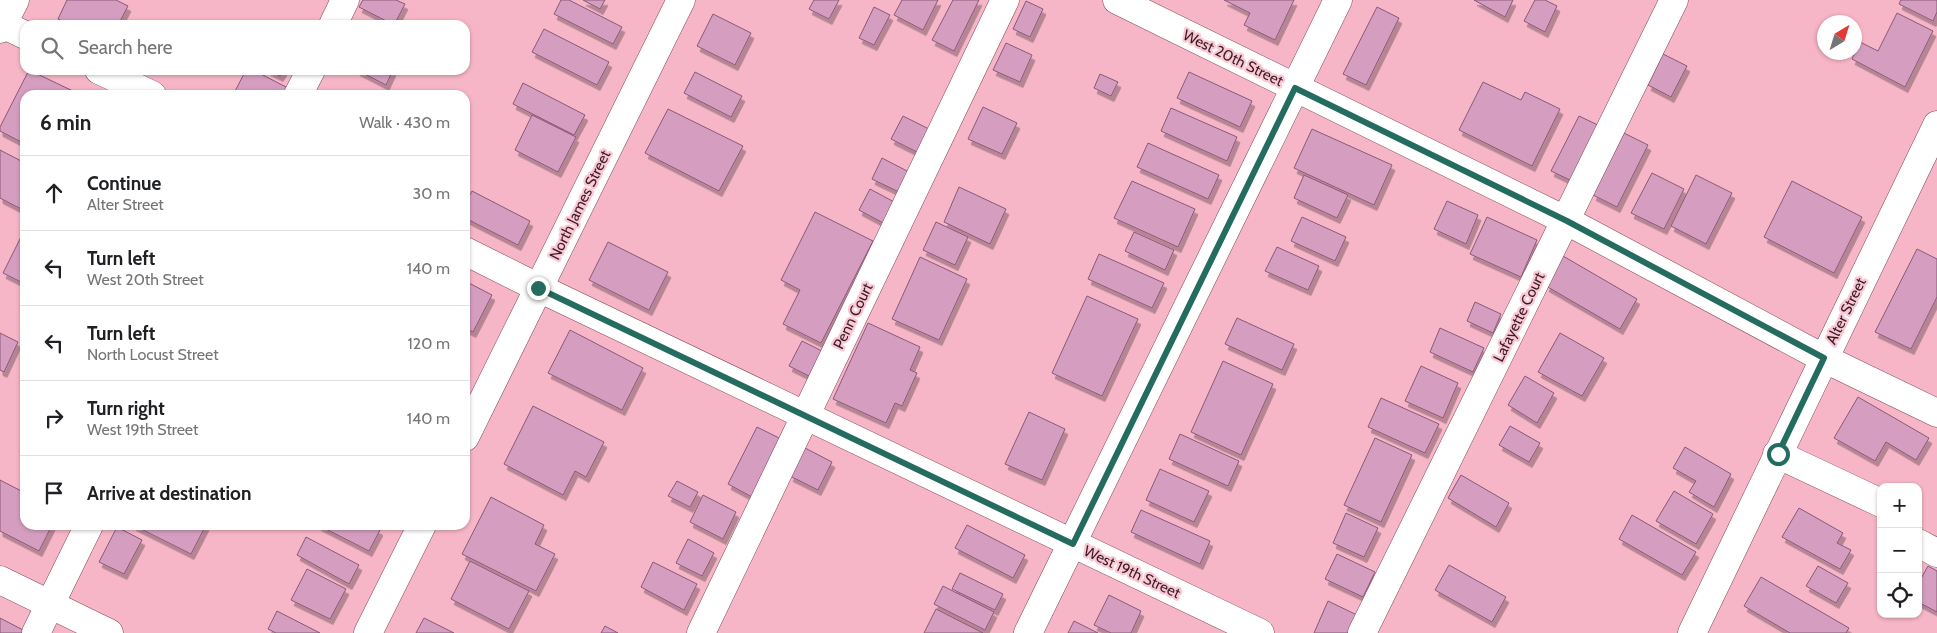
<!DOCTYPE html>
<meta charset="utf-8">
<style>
:root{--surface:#fff;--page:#f2f2f2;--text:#202124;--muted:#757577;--line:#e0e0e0}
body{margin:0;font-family:Cabin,sans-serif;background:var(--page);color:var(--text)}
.controls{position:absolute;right:15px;bottom:15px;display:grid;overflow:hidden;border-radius:10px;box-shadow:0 1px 4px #0004}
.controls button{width:45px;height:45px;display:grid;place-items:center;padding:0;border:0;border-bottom:1px solid var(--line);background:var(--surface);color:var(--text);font:25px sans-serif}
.compass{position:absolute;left:1817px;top:15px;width:45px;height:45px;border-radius:50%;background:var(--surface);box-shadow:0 1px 4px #0004;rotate:38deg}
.stop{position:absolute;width:15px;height:15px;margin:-11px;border:4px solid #246b60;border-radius:50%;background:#fff}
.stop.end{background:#246b60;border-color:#fff;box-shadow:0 1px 5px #0008}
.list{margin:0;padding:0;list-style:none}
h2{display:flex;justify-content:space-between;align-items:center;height:65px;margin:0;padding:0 20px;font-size:21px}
h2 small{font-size:16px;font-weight:400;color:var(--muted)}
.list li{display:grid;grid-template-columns:32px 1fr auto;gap:15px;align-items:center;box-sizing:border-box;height:75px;padding:0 20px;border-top:1px solid var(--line)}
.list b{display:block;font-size:19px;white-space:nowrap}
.list p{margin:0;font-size:16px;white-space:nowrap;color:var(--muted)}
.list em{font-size:16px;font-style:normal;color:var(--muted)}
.icon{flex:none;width:28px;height:28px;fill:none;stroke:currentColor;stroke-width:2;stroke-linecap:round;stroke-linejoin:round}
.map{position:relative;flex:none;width:1937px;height:633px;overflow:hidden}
.search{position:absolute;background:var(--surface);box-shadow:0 1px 4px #0004;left:20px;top:20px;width:450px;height:55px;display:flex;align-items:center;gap:12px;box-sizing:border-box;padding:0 18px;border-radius:15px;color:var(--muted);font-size:19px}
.panel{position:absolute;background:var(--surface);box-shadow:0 1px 4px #0004;left:20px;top:90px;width:450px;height:440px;border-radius:15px}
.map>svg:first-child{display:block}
.building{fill:#d59ec0;stroke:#895878;filter:url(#shadow)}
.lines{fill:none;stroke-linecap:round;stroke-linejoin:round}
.minor-casing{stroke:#82495a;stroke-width:29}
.minor{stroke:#fff;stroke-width:28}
.route{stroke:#246b60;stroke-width:6}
.labels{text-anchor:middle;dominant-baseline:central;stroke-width:4.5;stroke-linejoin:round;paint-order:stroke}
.street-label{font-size:15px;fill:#371e25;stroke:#fcc7d5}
</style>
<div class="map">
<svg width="1937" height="633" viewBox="0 0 1937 633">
<defs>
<filter id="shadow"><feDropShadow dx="3" dy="5.5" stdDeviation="0" flood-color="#0004"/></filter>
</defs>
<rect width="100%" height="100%" fill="#f7b6c8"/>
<!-- building -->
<path class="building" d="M67,0H116L128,6L118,25H70L58,19Z
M363,0H396L405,4L394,25L359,7Z
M561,0H569L622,27L613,44L554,14Z
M583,0H605L600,9Z
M814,0H839L829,19L809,9Z
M902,0H938L923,30L894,15Z
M953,0H979L954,51L932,40Z
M1224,0H1294L1275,40L1244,25L1250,13Z
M1474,0H1513L1505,17Z
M1535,0H1545L1557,6L1545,32L1524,21Z
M1901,0H1937V12L1933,21L1899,4Z
M1026,1L1043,9L1030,37L1013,29Z
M874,7L890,15L874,45L859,38Z
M1377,7L1399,18L1366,85L1343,74Z
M1897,13L1933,31L1905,87L1852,59L1860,42L1878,51Z
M713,14L751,33L735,65L697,46Z
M544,29L609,62L597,85L532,52Z
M1006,43L1032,55L1020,82L993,70Z
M1663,54L1687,66L1671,97L1648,85Z
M29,70L75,92L73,95H25V144L0,131V127Z
M246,70H253L290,89L287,95H233Z
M268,70H284L280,76Z
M357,70H393L386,85Z
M695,72L742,96L731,117L684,93Z
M1189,72L1252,101L1240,127L1177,98Z
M1100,74L1118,82L1111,96L1094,88Z
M1483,82L1521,100L1525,92L1560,109L1532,166L1459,130Z
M523,83L585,115L574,135L513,104Z
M983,107L1017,123L1002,154L968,139Z
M1171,108L1237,137L1227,161L1161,131Z
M668,109L743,146L719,191L645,153Z
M532,115L576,137L558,172L515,150Z
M903,116L931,130L919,153L891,139Z
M1579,116L1602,127L1574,182L1551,171Z
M1312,129L1392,165L1374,205L1294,168Z
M1624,133L1648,145L1617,207L1593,195Z
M1148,143L1219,175L1208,199L1137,167Z
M0,150L25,163V211L0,198Z
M882,158L909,172L899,192L872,179Z
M1652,173L1684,189L1664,229L1631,213Z
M1304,175L1348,195L1337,218L1294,198Z
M1696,175L1732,193L1706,244L1671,226Z
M1132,181L1195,209L1178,247L1114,218Z
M1792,181L1862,217L1834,273L1764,237Z
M959,187L1006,209L990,244L944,222Z
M870,189L896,203L885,224L859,210Z
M472,191L530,221L518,245L465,218V204Z
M1447,201L1478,215L1466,244L1434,229Z
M815,212L873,241L821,343L783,324L800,290L781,280Z
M1302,217L1346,237L1335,261L1291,241Z
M1487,217L1537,240L1521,277L1470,254Z
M936,222L968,237L955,265L923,250Z
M25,229V284L3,273Z
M1134,232L1174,250L1165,270L1125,251Z
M608,242L668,272L649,310L589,280Z
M1277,247L1319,266L1308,290L1265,271Z
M1917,249L1937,259V297L1911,349L1875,332Z
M1099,254L1164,283L1152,308L1088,279Z
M1563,256L1637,299L1620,329L1546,286Z
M920,257L967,279L939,340L892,319Z
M465,281L492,295L473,332L465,328Z
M1087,296L1138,319L1102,396L1052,373Z
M1475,302L1501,314L1493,333L1467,321Z
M1237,318L1294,344L1282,370L1225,344Z
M868,323L920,347L910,370L917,373L902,406L895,403L886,423L833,399Z
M1440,328L1484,348L1473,372L1430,352Z
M570,330L643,368L622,410L548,373Z
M0,333L18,342L4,372L0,370Z
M1560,333L1604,358L1582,396L1538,372Z
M802,341L828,354L815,379L789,366Z
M1223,361L1273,384L1241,455L1191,432Z
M1421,366L1458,383L1443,418L1405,401Z
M1525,376L1554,393L1537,423L1508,405Z
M1858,397L1929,438L1916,460L1886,442L1875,461L1834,438Z
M1381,398L1439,424L1425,453L1368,427Z
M533,406L604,442L586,477L575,471L563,495L504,464Z
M1029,412L1065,429L1042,480L1005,464Z
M1510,426L1540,443L1529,462L1499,445Z
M757,427L781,439L752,497L728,484Z
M1180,434L1239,461L1228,486L1169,459Z
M1375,438L1412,455L1381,522L1344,505Z
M1685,447L1731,474L1714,507L1689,492L1696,481L1673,468Z
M805,448L832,462L818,490L790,476Z
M1160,469L1209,491L1194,522L1146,500Z
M1461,475L1509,503L1496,527L1448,498Z
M0,480L25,493V525H52L39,551L0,531Z
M677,481L698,492L690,507L668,496Z
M1674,491L1713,514L1696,544L1656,521Z
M703,495L736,512L723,539L690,522Z
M491,497L544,525L535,544L555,554L536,591L462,554Z
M1799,508L1843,533L1837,543L1851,550L1840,569L1782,537Z
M1141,510L1210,541L1200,564L1131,532Z
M1346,513L1378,528L1364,557L1333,543Z
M1632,515L1696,552L1682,575L1619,539Z
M133,525H206L191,554Z
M318,525H370L380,530L369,551Z
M967,525L1025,555L1013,578L955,548Z
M117,527L142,540L124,574L99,562Z
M306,537L359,565L349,584L297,555Z
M688,539L714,553L702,576L676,563Z
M1337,554L1375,572L1363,597L1325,579Z
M470,561L529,591L509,629L451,599Z
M653,562L697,584L684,610L641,587Z
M1449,565L1506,597L1492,622L1435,590Z
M1818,566L1848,583L1836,603L1806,586Z
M1928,566L1937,571V612L1918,602V584Z
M307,569L346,589L330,619L291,600Z
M960,573L1003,594L995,610L952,589Z
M1761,577L1849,628L1846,633H1790L1744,606Z
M943,586L994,612L985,630L934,604Z
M1109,595L1141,611L1131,633H1111L1094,625Z
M1328,601L1357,615L1349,633H1314Z
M936,609L983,633H924Z
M277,611L320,633H276L268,629Z
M0,618L25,631L24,633H0Z
M424,618L454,633H416Z
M1074,621L1098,633H1068Z
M605,626L618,633H601Z"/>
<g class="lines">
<!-- minor casing -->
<g class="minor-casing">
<path id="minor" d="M1117,0L1567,221L1823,358L1937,413
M0,23L25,35
M333,25L345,0
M0,29L15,0
M99,70L152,95
M298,95L311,70
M465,251L539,288L1260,633
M465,437L681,0
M1777,454L1881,503
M1918,543L1937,553
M0,580L109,633
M36,633L89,525
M368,633L422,525
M701,633L1005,0
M1028,633L1338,0
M1362,633L1674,0
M1692,633L1937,125"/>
</g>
<!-- minor -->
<use href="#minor" class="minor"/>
</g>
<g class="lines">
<!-- route -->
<path class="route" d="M538,288L1073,544L1295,88L1567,221L1824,358L1778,454"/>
</g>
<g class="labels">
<!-- street labels -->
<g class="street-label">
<text transform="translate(1233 58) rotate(26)">West 20th Street</text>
<text transform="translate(580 205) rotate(-64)">North James Street</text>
<text transform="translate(1846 311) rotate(-64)">Alter Street</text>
<text transform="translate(853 316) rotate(-64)">Penn Court</text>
<text transform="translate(1519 317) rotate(-64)">Lafayette Court</text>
<text transform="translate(1132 572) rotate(25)">West 19th Street</text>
</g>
</g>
</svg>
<div class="controls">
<button>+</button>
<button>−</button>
<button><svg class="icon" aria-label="locate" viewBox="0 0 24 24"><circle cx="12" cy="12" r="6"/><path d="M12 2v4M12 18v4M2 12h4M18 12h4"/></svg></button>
</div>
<svg class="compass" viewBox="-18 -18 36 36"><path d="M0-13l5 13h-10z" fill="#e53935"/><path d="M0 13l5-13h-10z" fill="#757577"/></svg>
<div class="stop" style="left:1778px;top:454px"></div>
<div class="stop end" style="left:538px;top:288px"></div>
<div class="search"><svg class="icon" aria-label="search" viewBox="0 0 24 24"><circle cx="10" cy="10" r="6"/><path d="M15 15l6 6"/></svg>Search here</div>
<section class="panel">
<h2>6 min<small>Walk · 430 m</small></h2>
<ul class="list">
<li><svg class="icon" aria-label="ahead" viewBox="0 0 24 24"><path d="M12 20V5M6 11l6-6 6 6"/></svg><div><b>Continue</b><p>Alter Street</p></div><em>30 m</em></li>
<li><svg class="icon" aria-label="left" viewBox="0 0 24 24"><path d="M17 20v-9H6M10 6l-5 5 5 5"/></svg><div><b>Turn left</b><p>West 20th Street</p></div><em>140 m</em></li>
<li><svg class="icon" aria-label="left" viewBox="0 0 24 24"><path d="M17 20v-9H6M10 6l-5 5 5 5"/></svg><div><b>Turn left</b><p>North Locust Street</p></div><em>120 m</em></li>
<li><svg class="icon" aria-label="right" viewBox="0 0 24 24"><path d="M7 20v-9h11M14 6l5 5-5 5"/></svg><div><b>Turn right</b><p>West 19th Street</p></div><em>140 m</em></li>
<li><svg class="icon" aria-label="arrive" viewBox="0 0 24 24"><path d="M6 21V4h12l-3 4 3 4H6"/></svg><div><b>Arrive at destination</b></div></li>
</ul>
</section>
</div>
